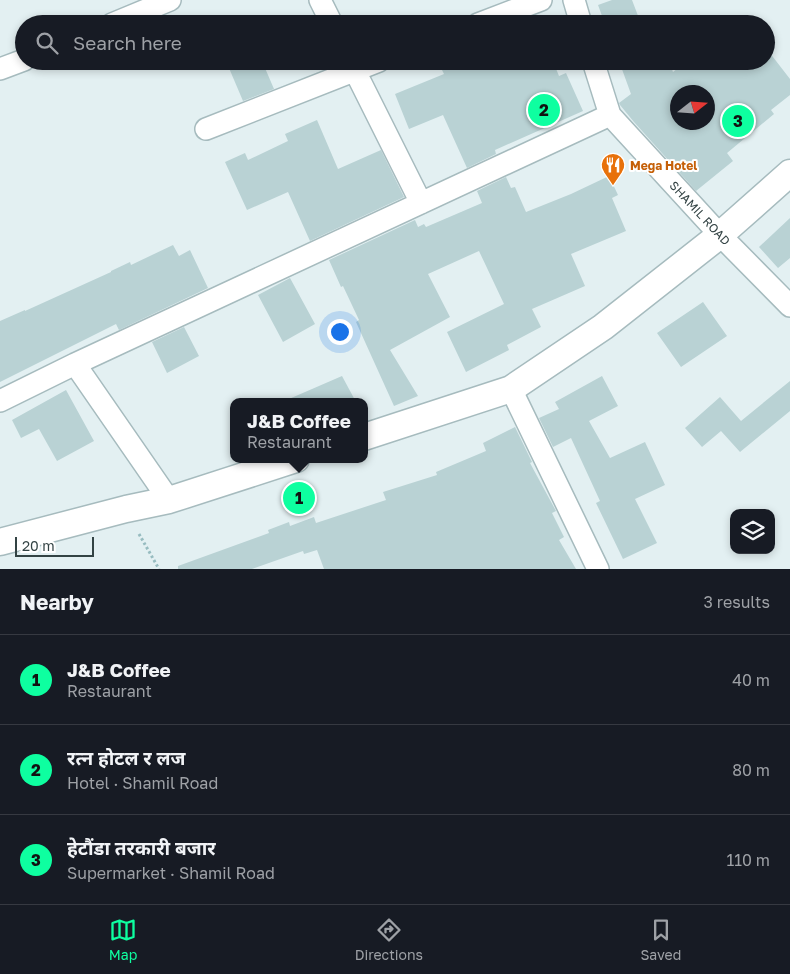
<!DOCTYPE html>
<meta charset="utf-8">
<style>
:root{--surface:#171b24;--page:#242831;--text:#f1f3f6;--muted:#9ea1a6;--line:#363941;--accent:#0effa0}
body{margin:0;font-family:"Golos Text","Noto Sans Devanagari",sans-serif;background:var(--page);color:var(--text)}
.controls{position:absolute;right:15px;bottom:15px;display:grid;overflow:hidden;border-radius:10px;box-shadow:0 2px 8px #0003}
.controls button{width:45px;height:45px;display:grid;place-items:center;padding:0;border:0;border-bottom:1px solid var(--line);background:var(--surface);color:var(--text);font:25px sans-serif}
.compass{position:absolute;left:670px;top:85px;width:45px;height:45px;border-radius:50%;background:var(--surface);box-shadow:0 2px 8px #0003;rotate:73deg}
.scale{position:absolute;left:15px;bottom:12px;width:79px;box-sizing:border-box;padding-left:5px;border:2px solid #334344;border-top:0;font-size:14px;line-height:18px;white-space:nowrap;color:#334344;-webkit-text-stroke:4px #fff;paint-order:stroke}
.you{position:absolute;left:339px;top:331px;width:18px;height:18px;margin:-12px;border:4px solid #fff;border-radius:50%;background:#1a73e8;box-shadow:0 0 0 8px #1a73e833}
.badge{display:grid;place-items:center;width:32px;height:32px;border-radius:50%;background:var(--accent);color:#111;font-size:16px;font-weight:700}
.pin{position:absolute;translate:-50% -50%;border:2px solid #fff;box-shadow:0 1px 5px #0006}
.popup{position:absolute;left:230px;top:398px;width:138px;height:65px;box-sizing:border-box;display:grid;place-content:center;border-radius:10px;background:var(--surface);filter:drop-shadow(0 1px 4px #0005);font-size:16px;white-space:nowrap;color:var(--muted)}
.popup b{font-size:19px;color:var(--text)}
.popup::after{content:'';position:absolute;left:50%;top:100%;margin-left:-10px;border:10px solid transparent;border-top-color:var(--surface)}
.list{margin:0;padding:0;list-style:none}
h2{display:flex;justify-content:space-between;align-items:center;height:65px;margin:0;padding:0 20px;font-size:21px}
h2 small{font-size:16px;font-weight:400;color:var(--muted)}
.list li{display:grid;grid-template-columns:32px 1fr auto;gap:15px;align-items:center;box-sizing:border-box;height:90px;padding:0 20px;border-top:1px solid var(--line)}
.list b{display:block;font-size:19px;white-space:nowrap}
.list p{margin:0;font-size:16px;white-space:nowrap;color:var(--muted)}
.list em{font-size:16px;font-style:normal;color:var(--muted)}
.icon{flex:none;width:28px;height:28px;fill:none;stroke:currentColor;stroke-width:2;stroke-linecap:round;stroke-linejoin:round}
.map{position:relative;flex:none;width:790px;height:569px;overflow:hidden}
.search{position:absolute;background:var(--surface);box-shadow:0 2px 8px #0003;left:15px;right:15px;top:15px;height:55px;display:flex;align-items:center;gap:12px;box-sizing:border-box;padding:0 18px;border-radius:28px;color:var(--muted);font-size:19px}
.sheet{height:335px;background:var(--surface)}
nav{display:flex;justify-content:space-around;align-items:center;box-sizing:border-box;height:70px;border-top:1px solid var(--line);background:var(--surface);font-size:14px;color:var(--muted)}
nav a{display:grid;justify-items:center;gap:2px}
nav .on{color:var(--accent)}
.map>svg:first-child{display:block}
.building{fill:#b9d2d4;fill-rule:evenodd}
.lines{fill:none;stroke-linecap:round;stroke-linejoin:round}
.minor-casing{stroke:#a6bbbe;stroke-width:24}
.tertiary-casing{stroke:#a6bbbe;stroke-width:29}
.path{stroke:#97bcc0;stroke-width:3;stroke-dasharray:2.5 2.5;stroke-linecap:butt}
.minor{stroke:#fff;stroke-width:21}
.tertiary{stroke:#fff;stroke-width:26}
.labels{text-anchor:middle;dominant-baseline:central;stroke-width:4;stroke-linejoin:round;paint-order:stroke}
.food-label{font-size:12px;font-weight:bold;fill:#c56008;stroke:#fff;text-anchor:start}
.street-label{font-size:12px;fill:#334344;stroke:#fff}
</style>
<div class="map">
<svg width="790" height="569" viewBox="0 0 790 569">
<rect width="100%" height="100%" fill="#e3f0f2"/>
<!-- building -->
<path class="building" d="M612,0H632L640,21L652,17L655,24H605L598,5Z
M166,15L170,24H145Z
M766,48L790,79V95L771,110L774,114L727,153L733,161L696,191L634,122L620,105L619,103L631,94L619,61H669L673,72L687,61H766ZM678,92H708V122H678Z
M226,61H262L274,89L243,101Z
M452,61H553L559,76L566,73L583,111L495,150L496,154L467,168L443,115L409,129L395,94L444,74L440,66Z
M317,120L338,169L381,150L404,197L310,241L288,192L247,210L225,162L245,153L248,160L288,141L285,134Z
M609,176L618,195L612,198L626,231L571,254L585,286L532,309L541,327L507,345L509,350L466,372L447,332L504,304L479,251L428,274L450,317L390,350L418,396L394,406L356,322L359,320L343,286L341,287L329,260L415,220L418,227L424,224L426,227L482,203L477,191L506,177L511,188L515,187L526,212L571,194Z
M790,218V258L778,268L759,247Z
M173,245L179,256L190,250L208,288L119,330L116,324L0,382V321L25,310V311L111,272V271L130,262L131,265Z
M290,278L315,324L283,342L258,295Z
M703,302L727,336L681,367L657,333Z
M184,327L199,356L167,373L152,342Z
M342,376L356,402H282Z
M602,376L618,406L589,421L610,458L645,442L665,485L635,499L657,543L623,559L596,503L600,501L571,438L553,447L539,418L559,409L555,402Z
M790,381V411L740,452L721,431L702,447L685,428L720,397L741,421Z
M66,390L94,441L57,461L39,429L21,438L12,420Z
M515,427L530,458L532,462L530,463L556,511L552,513L564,537L559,540L576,569H324L317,550L304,554L303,551L252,569H178V566L269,533L268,530L289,522L290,526L314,517L316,523L386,500L383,492L437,475L436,472L486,451L483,443Z"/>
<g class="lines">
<!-- minor casing -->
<g class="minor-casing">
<path id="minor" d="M320,0L332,24
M574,0L581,24
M112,24L170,0
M478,24L541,0
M350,61L421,203
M593,61L610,115L720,235L790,306
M0,69L24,60
M206,129L379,61
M75,364L169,500
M511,389L598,569
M0,401L75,364L610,115"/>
</g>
<!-- tertiary casing -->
<g class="tertiary-casing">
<path id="tertiary" d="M364,437L511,389L603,327L720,235L790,173
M0,542L126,509L169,500L296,459"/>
</g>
<!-- path -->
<path class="path" d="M139,534L159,569"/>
<!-- minor -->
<use href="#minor" class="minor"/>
<!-- tertiary -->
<use href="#tertiary" class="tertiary"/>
</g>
<!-- icons -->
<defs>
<g id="restaurant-pin" transform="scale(1.25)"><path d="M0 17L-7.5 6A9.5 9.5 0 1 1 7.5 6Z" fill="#e8710a" stroke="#fff"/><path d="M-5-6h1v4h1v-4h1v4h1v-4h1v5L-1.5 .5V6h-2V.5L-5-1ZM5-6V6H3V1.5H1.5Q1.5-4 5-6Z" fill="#fff"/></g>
</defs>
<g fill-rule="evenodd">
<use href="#restaurant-pin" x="613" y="165"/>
</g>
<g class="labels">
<!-- food labels -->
<g class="food-label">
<text x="630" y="165">Mega Hotel</text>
</g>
<!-- street labels -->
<g class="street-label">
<text transform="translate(700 213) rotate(47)">SHAMIL ROAD</text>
</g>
</g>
</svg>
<div class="controls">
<button><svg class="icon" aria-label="layers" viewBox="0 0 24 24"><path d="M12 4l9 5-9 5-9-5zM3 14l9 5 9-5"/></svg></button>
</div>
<svg class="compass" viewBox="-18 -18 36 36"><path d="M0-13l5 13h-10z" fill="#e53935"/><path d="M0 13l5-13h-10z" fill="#9ea1a6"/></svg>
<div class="scale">20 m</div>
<div class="you"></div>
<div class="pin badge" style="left:299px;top:498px">1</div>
<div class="popup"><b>J&amp;B Coffee</b>Restaurant</div>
<div class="pin badge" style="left:544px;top:110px">2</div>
<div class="pin badge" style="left:738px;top:121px">3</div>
<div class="search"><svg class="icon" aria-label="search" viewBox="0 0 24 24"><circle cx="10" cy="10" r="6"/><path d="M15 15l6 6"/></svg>Search here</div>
</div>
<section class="sheet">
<h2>Nearby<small>3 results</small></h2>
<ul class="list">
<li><span class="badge">1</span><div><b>J&amp;B Coffee</b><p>Restaurant</p></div><em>40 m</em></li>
<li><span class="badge">2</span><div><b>रत्‍न होटल र लज</b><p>Hotel · Shamil Road</p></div><em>80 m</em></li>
<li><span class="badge">3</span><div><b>हेटौंडा तरकारी बजार</b><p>Supermarket · Shamil Road</p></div><em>110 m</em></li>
</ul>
</section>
<nav>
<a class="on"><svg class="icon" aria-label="map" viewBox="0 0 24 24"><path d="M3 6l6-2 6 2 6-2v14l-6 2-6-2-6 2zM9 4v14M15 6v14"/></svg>Map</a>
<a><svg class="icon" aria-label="directions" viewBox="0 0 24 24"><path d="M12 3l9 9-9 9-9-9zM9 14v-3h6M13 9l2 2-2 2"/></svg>Directions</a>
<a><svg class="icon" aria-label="saved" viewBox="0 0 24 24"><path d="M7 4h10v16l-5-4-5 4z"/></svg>Saved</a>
</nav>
